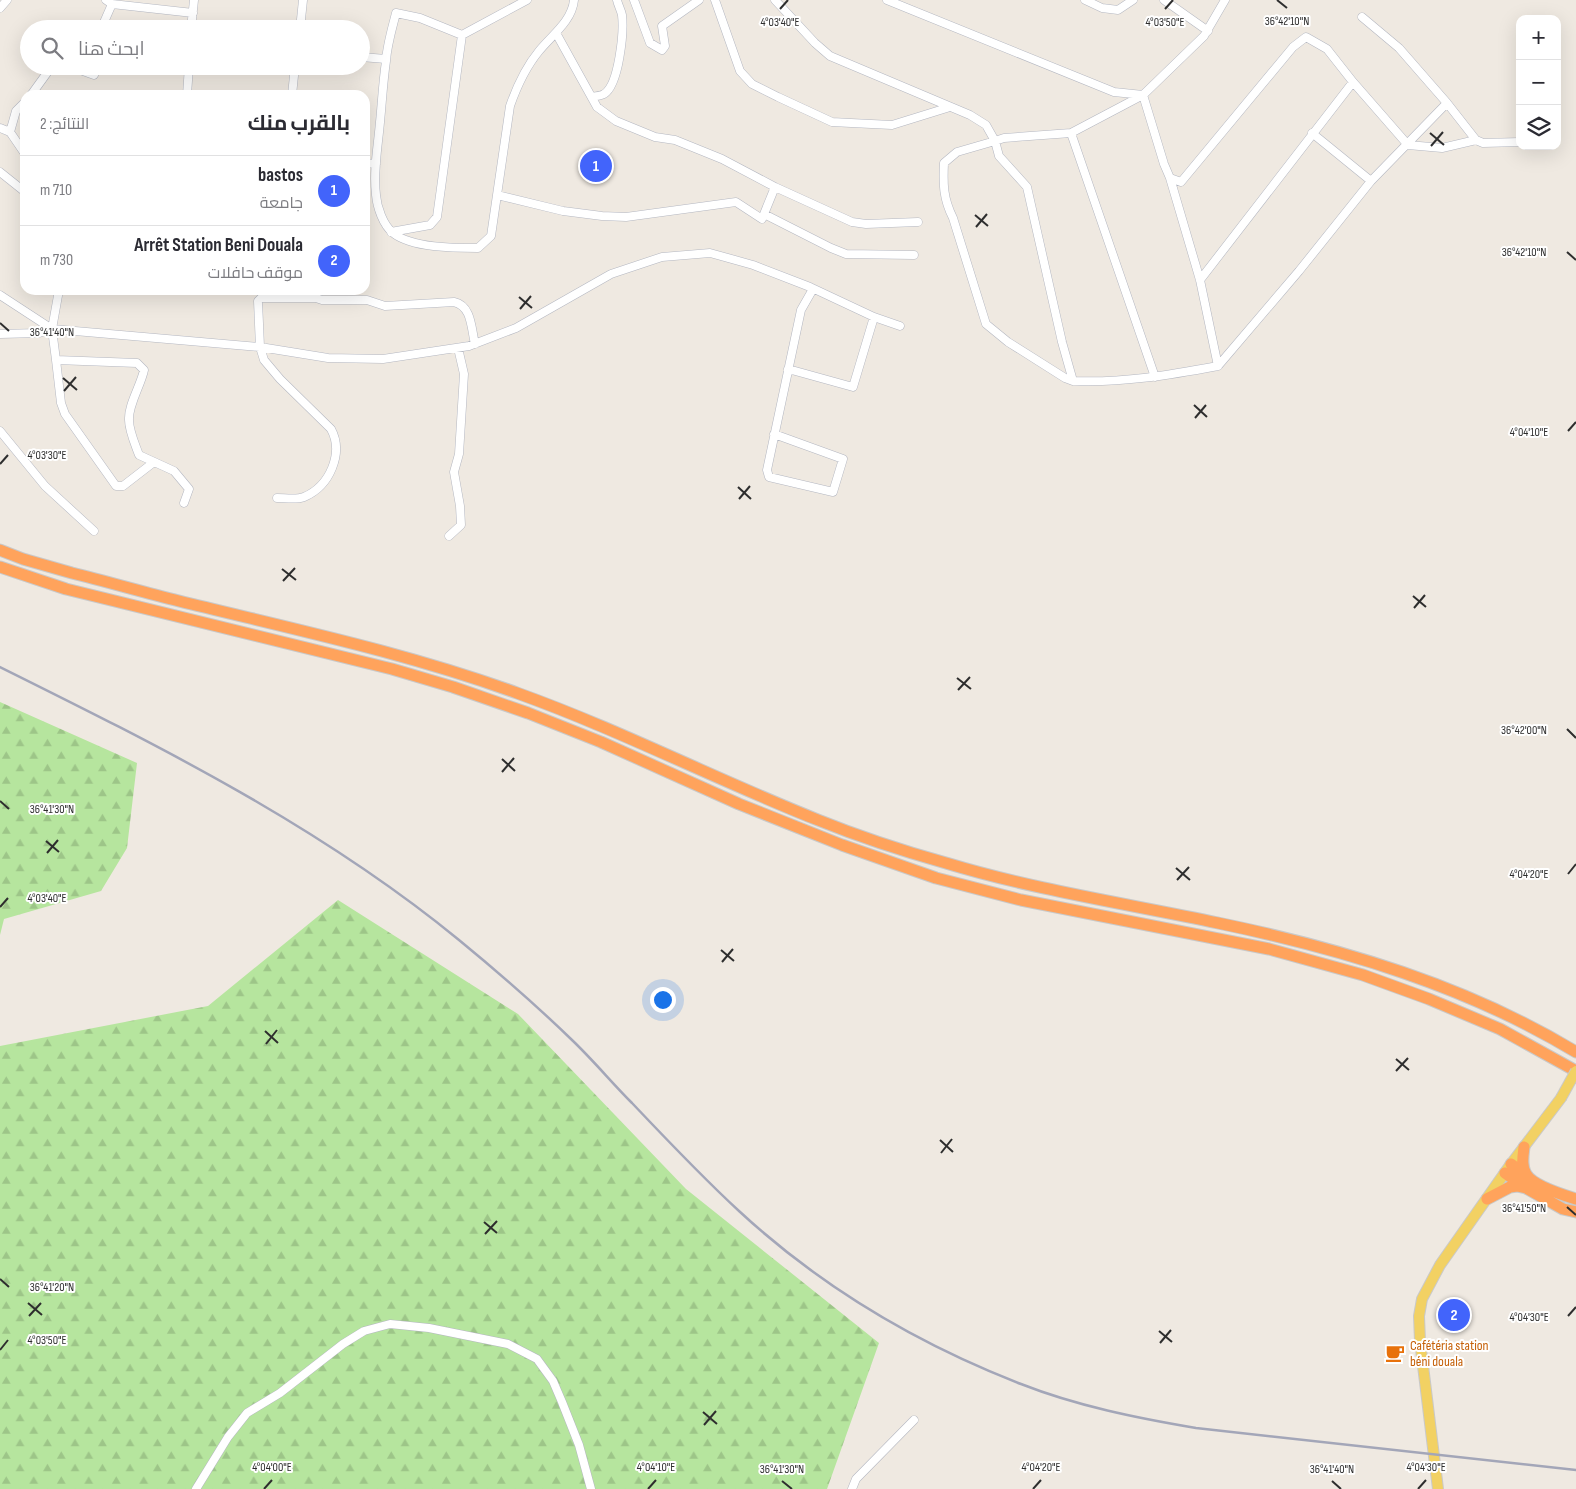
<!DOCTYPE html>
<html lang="ar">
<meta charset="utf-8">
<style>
:root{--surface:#fff;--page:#f7f7f7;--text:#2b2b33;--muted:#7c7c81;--line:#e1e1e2;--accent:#4264fb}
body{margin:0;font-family:"Sofia Sans Condensed",Cairo,sans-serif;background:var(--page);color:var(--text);direction:rtl}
.controls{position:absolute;right:15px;top:15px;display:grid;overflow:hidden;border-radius:10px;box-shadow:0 5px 20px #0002}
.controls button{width:45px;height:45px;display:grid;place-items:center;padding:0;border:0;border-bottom:1px solid var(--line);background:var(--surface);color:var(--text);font:25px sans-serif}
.you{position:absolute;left:662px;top:999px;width:18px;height:18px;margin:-12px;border:4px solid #fff;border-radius:50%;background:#1a73e8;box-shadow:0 0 0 8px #1a73e833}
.badge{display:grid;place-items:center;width:32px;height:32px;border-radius:50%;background:var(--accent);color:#fff;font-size:16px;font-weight:700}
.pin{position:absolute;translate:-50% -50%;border:2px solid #fff;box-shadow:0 1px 5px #0006}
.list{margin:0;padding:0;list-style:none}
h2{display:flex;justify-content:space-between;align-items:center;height:65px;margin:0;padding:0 20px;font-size:21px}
h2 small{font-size:16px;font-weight:400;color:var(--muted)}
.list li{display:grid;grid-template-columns:32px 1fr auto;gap:15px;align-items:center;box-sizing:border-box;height:70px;padding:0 20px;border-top:1px solid var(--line)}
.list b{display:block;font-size:19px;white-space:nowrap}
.list p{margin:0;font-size:16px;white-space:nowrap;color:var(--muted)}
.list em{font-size:16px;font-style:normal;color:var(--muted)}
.icon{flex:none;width:28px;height:28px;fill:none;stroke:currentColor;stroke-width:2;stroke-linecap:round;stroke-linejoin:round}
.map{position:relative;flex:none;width:1576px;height:1489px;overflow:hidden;direction:ltr}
.search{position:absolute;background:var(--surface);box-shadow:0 5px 20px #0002;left:20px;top:20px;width:350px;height:55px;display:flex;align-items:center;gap:12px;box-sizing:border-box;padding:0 18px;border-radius:28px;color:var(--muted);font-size:19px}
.panel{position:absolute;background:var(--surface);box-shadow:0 5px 20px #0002;left:20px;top:90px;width:350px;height:205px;border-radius:15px;direction:rtl}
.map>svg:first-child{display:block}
.forest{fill:url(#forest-firs)}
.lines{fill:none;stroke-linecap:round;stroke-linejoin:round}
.minor-casing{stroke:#b4b7c1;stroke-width:9}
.major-casing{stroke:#c9c9c9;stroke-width:12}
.highway-casing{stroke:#c9c9c9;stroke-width:13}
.minor{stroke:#fff;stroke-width:8}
.major{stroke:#f2d163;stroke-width:10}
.highway{stroke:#ffa35c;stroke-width:11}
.rail{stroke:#a3a6b8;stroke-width:2.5}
.major-bridge-casing{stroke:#c9c9c9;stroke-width:12;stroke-linecap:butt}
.major-bridge{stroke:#f2d163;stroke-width:10}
.ticks{fill:none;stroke:#2e2e2e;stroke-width:2}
.labels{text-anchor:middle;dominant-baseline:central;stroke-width:4;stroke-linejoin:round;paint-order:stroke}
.food-label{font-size:14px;fill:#c56008;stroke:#fff;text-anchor:start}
.ticks-label{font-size:12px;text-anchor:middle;fill:#2e2e2e;stroke:#fff;stroke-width:4;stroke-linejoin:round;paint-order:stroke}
</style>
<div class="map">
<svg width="1576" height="1489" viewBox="0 0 1576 1489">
<defs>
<pattern id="forest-firs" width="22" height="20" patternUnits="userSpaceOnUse" patternTransform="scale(1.25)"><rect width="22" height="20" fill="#b6e59e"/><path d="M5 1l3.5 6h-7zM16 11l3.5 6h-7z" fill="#9dc588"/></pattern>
</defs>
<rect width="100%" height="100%" fill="#efe9e1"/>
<!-- forest -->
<path class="forest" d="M0,702L137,763L127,848L101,891L4,919L0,935Z
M338,900L518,1014L686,1189L879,1343L827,1489H0V1046L208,1006Z"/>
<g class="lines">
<!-- minor casing -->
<g class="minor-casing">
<path id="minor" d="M106,0L112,4L193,13
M527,0L462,35L420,18L396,13C392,29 387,45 386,61C383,82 382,102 380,122C378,146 373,171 376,195C377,207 383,225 393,233C412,248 454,248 478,248L491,236L510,106C517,86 525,68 539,51C552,35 572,21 574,0
M634,0L650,43L662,50L665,46L662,26L699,0
M715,0L740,71L752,84L778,97L832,122L851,123L892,125L950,107
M775,0L815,43L830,56L970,115L986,125L995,141L957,152L944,163C943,184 943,198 953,218L986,324L1008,342L1065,378L1073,381L1062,342L1027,187L999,156L995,141L1004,138L1071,133L1143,95L1164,164L1170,178L1181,182L1293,47L1306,37L1327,49L1353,82L1408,145L1442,148L1476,140L1447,103L1371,181L1299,271L1218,366L1200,280L1170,178
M887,0L1114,92L1143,95L1204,36L1225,0
M1085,0L1102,8L1118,10L1133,0
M1164,0L1208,31
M0,8L7,0
M1362,17L1399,48L1447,103
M101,29L112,4
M191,29L194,0
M300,29L303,0
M361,57L386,59
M69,66L94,75L98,66
M31,95L52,66
M187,95L189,66
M292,95L295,66
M592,97C595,96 601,96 604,94C619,85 624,32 622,15C621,10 618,5 617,0
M0,128L10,132L16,111L25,102
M10,132L25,154
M1071,133L1155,377
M1312,133L1371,181
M1476,140L1483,143L1520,142
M365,163L376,164
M0,172L25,192
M775,187L852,222L866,224L918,222
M497,195L563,211L602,216L626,217L736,202L762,219L775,187L722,159L675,140L655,137L616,121L597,107L556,33
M764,214L831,248L846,254L914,255
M391,232L430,225L437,217L462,35
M1200,280L1353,82
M0,295L52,329L56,360L137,363L144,370C141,385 128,405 129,420C129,431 135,444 139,455L174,471L189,489L184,503
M52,329L260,347L328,358L383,359L469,346L516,328L611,274L662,257L710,253L753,265L810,287L874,317L900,326
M0,334L39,333L52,329L59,290
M56,360L61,403L65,414L116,486H123L154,462
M788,369L853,387L874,317
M1073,381C1123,383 1170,375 1218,366
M0,431L45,486L94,531
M774,434L843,459L833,492L769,477L767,470L801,310L813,289
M277,498C285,498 297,500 304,497C330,486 344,453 331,429L280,379L264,360L260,347L258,301L261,298H316L322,300H367L385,306L454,302C472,306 471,328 475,344
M449,536L461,525L460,506L454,472L459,454L464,374L458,348
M196,1489L228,1437L247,1413L280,1393L343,1344L364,1331L390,1324L429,1328L508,1344L537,1359L553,1381L562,1402L579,1445L591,1489
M852,1489L856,1479L914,1420"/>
</g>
<!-- major casing -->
<g class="major-casing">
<path id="major" d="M1438,1489L1420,1341L1419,1316L1422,1299L1440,1265L1511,1164L1561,1098"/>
</g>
<!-- highway casing -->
<g class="highway-casing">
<path id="highway" d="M0,550L23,559L72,573C108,582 143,592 179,601C293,629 407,653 517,693C620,730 717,780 818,820C860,837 903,851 946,863C1035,890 1128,904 1218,923C1343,949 1467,986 1576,1052
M0,567L66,589L392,669L453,687L528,713L601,742L739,804L842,845L936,878L1021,900L1269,949L1363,975L1429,999L1500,1029L1576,1071
M1524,1147C1523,1156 1521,1166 1526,1174C1533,1186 1563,1195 1576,1199
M1511,1164L1526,1175
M1505,1173L1526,1188
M1487,1199L1510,1187L1517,1186L1526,1188L1563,1209L1576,1212"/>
</g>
<!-- minor -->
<use href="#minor" class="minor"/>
<!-- major -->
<use href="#major" class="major"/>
<!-- highway -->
<use href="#highway" class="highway"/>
<!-- rail -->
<path class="rail" d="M0,667C159,746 320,826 459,940C498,972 536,1005 572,1040C593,1060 612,1083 632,1103C667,1140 702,1177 739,1211C820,1286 918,1344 1021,1384C1077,1406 1137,1418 1196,1428L1576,1470"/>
<!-- major-bridge casing -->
<g class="major-bridge-casing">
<path id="major-bridge" d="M1561,1098L1576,1071"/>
</g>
<!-- major-bridge -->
<use href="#major-bridge" class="major-bridge"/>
</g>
<!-- ticks -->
<path class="ticks" d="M1277,0L1287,8M780,9L788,0M1165,9L1173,0M1430,133L1444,145M1431,146L1443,132M975,215L988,226M976,227L987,214M1567,252L1576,260M519,297L532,308M520,309L531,296M0,323L9,331M63,378L77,390M64,391L76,377M1194,405L1207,417M1195,418L1206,405M1568,431L1576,422M0,464L8,455M738,487L751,499M739,499L750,486M282,569L296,580M283,581L295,568M1413,596L1426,607M1414,608L1425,595M957,678L971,689M958,690L970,677M1567,729L1576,738M502,759L515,771M502,772L514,758M0,801L9,809M46,841L59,852M47,853L58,840M1176,868L1190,880M1568,874L1576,864M1177,880L1189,867M0,907L8,898M721,950L734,961M722,962L733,949M265,1031L278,1043M266,1044L277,1030M1396,1059L1409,1070M1396,1071L1408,1058M940,1140L953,1152M941,1153L952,1139M1567,1207L1576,1215M484,1222L497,1233M485,1234L497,1221M0,1279L9,1287M28,1303L42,1315M29,1316L41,1303M1568,1316L1576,1307M1159,1331L1172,1342M1160,1343L1171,1330M0,1350L8,1340M703,1412L717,1424M704,1425L716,1411M782,1481L792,1489M1332,1481L1341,1489M264,1489L272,1480M648,1489L656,1480M1033,1489L1041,1480M1418,1489L1426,1480"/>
<!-- icons -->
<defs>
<g id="cafe-bare" transform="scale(1.5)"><path d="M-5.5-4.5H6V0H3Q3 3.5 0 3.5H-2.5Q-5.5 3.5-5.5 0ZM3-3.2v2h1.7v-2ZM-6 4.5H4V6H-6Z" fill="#e8710a" stroke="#fff" stroke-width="2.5" paint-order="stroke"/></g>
</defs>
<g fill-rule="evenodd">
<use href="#cafe-bare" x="1395" y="1353"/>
</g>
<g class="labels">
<!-- food labels -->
<g class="food-label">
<text x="1410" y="1345">Cafétéria station<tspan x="1410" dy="16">béni douala</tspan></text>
</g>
</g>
<g class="ticks-label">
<text x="1287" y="25">36°42'10"N</text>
<text x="780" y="26">4°03'40"E</text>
<text x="1165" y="26">4°03'50"E</text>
<text x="1524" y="256">36°42'10"N</text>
<text x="52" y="336">36°41'40"N</text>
<text x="1529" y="436">4°04'10"E</text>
<text x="47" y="459">4°03'30"E</text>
<text x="1524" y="734">36°42'00"N</text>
<text x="52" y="813">36°41'30"N</text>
<text x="1529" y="878">4°04'20"E</text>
<text x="47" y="902">4°03'40"E</text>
<text x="1524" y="1212">36°41'50"N</text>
<text x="52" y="1291">36°41'20"N</text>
<text x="1529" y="1321">4°04'30"E</text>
<text x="47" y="1344">4°03'50"E</text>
<text x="272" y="1471">4°04'00"E</text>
<text x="656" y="1471">4°04'10"E</text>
<text x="1041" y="1471">4°04'20"E</text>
<text x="1426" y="1471">4°04'30"E</text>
<text x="782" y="1473">36°41'30"N</text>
<text x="1332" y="1473">36°41'40"N</text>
</g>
</svg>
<div class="controls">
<button>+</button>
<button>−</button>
<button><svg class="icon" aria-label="layers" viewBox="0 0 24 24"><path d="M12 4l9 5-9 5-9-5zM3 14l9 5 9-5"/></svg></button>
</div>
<div class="you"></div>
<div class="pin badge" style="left:596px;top:166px">1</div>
<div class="pin badge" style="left:1454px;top:1315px">2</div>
<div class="search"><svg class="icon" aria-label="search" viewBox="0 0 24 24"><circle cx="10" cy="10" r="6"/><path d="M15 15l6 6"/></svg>ابحث هنا</div>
<section class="panel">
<h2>بالقرب منك<small>النتائج: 2</small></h2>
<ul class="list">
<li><span class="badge">1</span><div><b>bastos</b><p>جامعة</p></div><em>710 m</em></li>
<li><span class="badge">2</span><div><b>Arrêt Station Beni Douala</b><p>موقف حافلات</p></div><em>730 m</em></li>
</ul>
</section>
</div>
